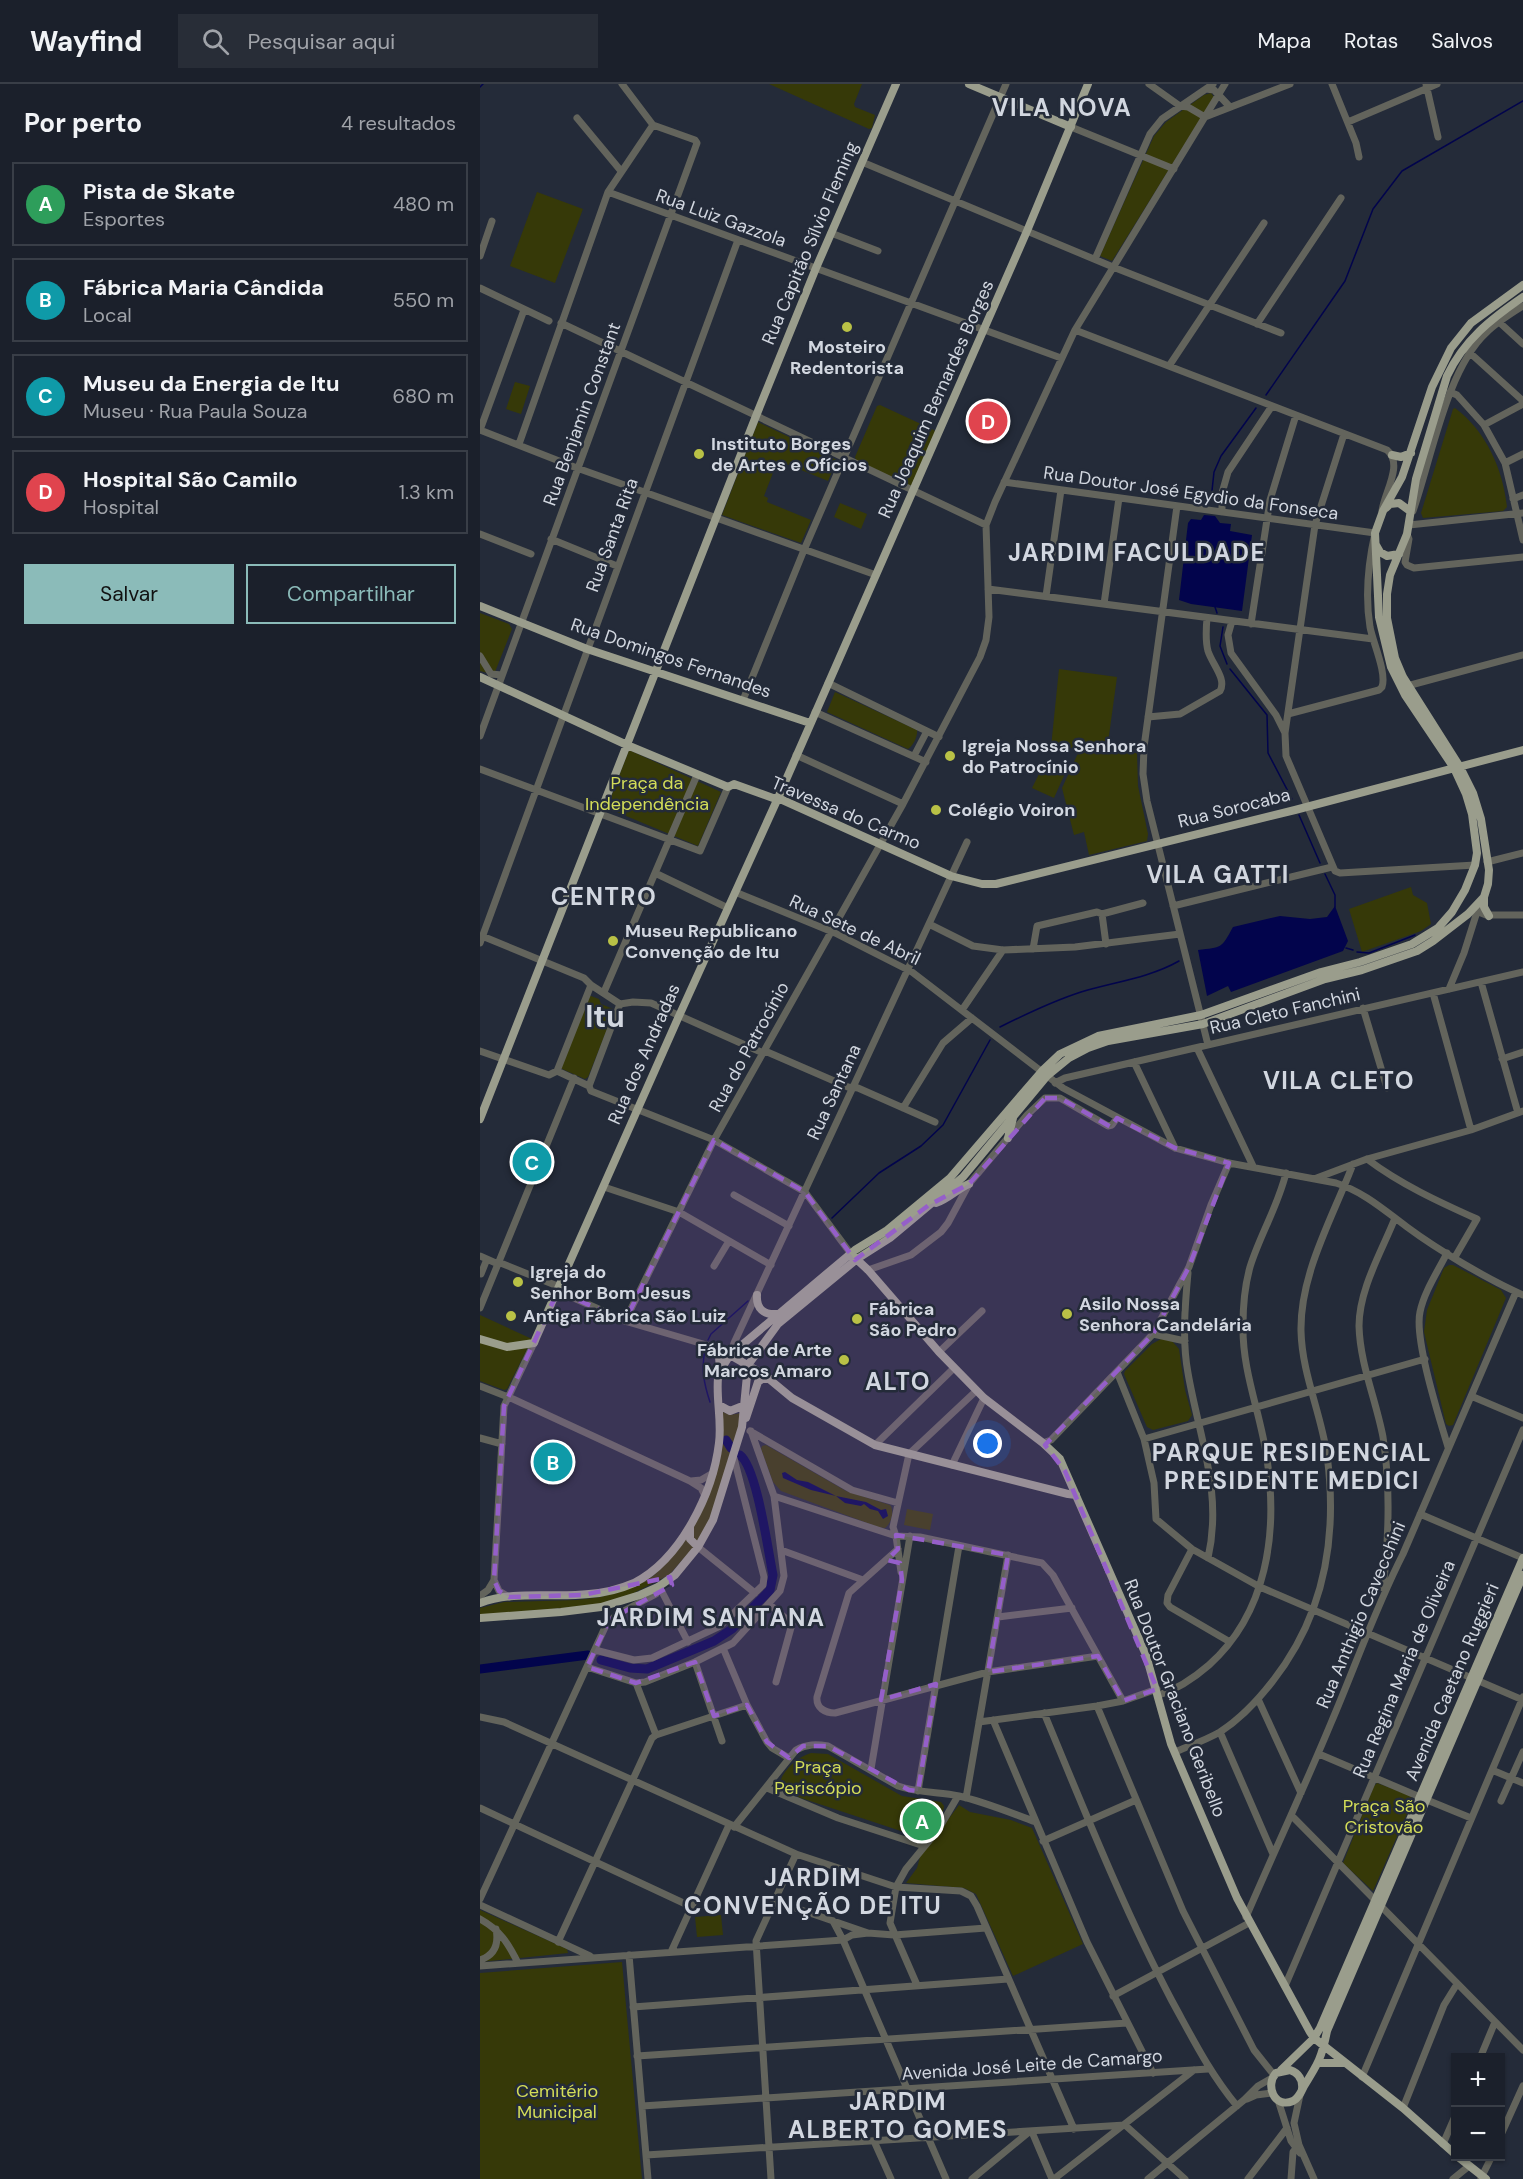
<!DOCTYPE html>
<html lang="pt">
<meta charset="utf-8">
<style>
:root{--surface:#1b202b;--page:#282d37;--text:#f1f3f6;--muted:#a0a3a9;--line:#393e47;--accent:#8bbbb9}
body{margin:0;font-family:"DM Sans",sans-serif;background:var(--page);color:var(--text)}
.controls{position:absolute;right:18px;bottom:18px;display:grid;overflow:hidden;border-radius:0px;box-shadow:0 2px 4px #0004}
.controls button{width:54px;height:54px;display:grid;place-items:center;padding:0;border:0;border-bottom:2px solid var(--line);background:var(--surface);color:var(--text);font:30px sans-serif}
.you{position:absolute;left:508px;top:1360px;width:21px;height:21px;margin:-15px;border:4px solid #fff;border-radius:50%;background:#1a73e8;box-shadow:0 0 0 9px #1a73e833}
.badge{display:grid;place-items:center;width:39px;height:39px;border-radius:50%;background:var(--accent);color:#fff;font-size:20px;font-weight:700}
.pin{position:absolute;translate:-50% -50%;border:3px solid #fff;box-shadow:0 2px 6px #0006}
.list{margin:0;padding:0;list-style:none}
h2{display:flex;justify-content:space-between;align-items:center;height:78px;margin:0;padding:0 24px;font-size:26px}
h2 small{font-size:20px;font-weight:400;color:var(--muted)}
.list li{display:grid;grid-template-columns:39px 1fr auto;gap:18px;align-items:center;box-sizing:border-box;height:84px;margin:0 12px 12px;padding:0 12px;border:2px solid var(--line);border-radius:0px}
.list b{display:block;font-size:22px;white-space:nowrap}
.list p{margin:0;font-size:20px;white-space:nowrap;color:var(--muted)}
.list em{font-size:20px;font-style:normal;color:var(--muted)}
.actions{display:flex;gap:12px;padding:18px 24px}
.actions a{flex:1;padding:14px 0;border:2px solid var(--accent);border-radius:0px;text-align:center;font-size:21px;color:var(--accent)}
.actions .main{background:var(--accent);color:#111}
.icon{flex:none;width:33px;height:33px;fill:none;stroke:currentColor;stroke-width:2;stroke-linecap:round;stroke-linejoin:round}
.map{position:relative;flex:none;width:1043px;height:2095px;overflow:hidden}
header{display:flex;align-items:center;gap:36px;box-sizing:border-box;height:84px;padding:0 30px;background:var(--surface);border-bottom:2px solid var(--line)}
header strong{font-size:28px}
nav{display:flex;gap:33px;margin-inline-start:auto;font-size:21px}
.search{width:420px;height:54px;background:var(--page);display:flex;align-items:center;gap:15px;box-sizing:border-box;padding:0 21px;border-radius:0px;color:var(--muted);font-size:22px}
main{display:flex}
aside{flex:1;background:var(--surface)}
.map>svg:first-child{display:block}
.green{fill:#363908}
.water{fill:#02044c}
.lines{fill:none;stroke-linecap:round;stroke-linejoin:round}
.stream{stroke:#02044c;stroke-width:1.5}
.river{stroke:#02044c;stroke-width:9}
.minor{stroke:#63645c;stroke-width:7}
.major{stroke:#9a9d8c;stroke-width:8}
.marked{fill:#955fc9;fill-opacity:0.2;stroke:#955fc9;stroke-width:4.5;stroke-dasharray:12 8;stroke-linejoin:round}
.poi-dot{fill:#b9c146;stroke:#242b39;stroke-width:2}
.labels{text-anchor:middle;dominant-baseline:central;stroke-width:5;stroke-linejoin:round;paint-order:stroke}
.street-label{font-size:18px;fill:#d2d7e0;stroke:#242b39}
.poi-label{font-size:18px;font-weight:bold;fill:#d2d7e0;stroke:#242b39;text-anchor:start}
.park-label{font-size:18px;fill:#d4dd58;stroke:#242b39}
.district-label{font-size:24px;font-weight:bold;letter-spacing:1.5px;fill:#d2d7e0;stroke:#242b39}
.town-label{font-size:30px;font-weight:bold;fill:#d2d7e0;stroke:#242b39}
</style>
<header>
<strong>Wayfind</strong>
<div class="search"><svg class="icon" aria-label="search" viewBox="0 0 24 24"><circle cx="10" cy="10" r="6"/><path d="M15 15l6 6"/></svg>Pesquisar aqui</div>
<nav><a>Mapa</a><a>Rotas</a><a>Salvos</a></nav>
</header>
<main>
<aside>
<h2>Por perto<small>4 resultados</small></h2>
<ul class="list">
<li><span class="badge" style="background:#2e9e5b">A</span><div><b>Pista de Skate</b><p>Esportes</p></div><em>480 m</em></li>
<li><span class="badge" style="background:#0f9aa8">B</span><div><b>Fábrica Maria Cândida</b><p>Local</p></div><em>550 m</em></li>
<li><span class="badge" style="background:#0f9aa8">C</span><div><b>Museu da Energia de Itu</b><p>Museu · Rua Paula Souza</p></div><em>680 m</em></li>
<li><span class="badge" style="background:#e0444e">D</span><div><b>Hospital São Camilo</b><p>Hospital</p></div><em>1.3 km</em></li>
</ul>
<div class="actions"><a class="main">Salvar</a><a>Compartilhar</a></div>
</aside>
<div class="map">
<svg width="1043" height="2095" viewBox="0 0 1043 2095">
<rect width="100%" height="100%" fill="#242b39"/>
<!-- green -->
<path class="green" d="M289,0H382L374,20L375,23L395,31L392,44L389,45Z
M731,9L734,13L632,177L620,172L674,52L686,38L724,11Z
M57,108L103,125L75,199L30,182Z
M35,298L50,302L41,330L26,325Z
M400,321L454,346L456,349L433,401L430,402L376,376L375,373L397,322Z
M975,324C1006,347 1023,385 1027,423L1023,427L943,434L941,429L973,325Z
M278,338L357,376L348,397L304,379L302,383L296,381L284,412L288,414L287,418L331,436L321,459L242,431Z
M360,419L387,430L381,445L354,433Z
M0,529L29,540L32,545L15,588L11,590L0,587Z
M579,585L637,593L627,666L571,663Z
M355,608L437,646C438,652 433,662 428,665L347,628Z
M149,666L241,708L218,762L127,724Z
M599,667L657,669L658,702L668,750L667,757L609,771L604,748L594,751L582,704Z
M566,676L587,685L574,714L552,704Z
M931,803L933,811L947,819L951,840L941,847L882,868L869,825Z
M111,912L119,915L121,920L133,925L134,928L108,993L105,995L82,985L80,981L108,913Z
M969,1181H973L1021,1206L1026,1214L973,1341L969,1342L966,1340L944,1248L947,1226L964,1184Z
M0,1231L52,1255L27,1305L24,1306L0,1297Z
M681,1255L692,1257L699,1265L705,1306L712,1331L708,1337L673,1346L667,1343L644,1290L645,1287L672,1260Z
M243,1328L250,1331L261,1329L260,1343L235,1427L220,1456L189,1491L146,1513L118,1521L0,1531V1524L24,1518L97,1516L121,1513L153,1503L173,1492L191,1474L239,1378L243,1359Z
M286,1361L366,1407L410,1421C415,1427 411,1440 405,1444L398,1443L301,1407L293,1398L281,1365L282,1362Z
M427,1425L453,1430L450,1446L424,1441Z
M331,1669L348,1670L422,1712L461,1718L464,1722C463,1735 453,1749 442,1754L318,1713L302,1705L299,1701C302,1687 317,1673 331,1669Z
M897,1699L931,1712L933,1716L893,1807L863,1779L894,1702Z
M479,1721L490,1728L531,1736L552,1744L603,1860L533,1892L496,1810L484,1804L426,1799L437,1784L440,1773Z
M0,1826L87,1865L88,1869L0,1878Z
M241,1831L243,1851L217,1853L215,1833Z
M142,1878L162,2095H0V1889Z"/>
<!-- water -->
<path class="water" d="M724,431L735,432L740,439L751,440L750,447L772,451L762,527L711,520L699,516L708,439L711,435L721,436Z
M855,822L868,857L863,867L751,908L748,902L727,912L718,866C742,863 741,865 753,843L800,832L830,835L847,833Z
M305,1388L317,1396L328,1398L356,1412L386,1418L401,1426L406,1425L408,1432L403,1435L398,1427L390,1425L384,1420L381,1422L365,1419L356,1412L331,1406L303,1394L302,1389Z"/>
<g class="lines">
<!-- stream -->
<path class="stream" d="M0,3L3,0
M786,311L865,197L893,125L922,87L1043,17
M731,416L734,388L741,372L776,324
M735,523L737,529
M743,543L740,562L747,580
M750,585L787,631L788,669L812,715
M819,731L840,779
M845,790L855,811V823
M866,864L873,866
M877,868L889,869L935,851
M520,943C546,930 573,917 601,908C634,898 669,894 699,877
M352,1134L399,1089L441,1062L463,1041L510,956
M228,1256L231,1250L268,1217
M225,1266C221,1285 224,1300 230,1318"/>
<!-- river -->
<path class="river" d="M246,1356L251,1364
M121,1576L150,1584L167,1585L234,1557L252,1545L290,1506L293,1491C288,1467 277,1384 260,1371
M0,1585L108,1571"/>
<!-- minor -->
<path class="minor" d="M669,0L700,22L708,23L725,33
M852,0L876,59L879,73
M946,0L958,53
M726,5L734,6L750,23
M725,33L810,0
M97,34L141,87
M868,38L957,0
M591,43L694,85
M382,78L633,183L801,249
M128,108L581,274
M351,149L398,167
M0,172L12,137
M615,175L670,50L682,35L733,0
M0,204L69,237
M1019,238L1043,260
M81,239L506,441
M777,240L861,114
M595,246L907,366C924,380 904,409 902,427
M989,268L1043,317
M689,282L784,139
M970,308L977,311L1004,341L1025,379L1043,456
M1004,341L1043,320
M0,346L97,384L396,491
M0,346L44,226
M39,360L128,108L173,41
M1025,379L1043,370
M524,398L895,449C888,480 885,512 890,543C893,559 907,589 902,603L899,606L808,630
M1033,415L1043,411
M697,422L664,663L663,690L667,717L728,961
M933,427C951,376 967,285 1006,249C1017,238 1030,230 1043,222
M742,428V409L748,388L792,322
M930,438L929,441L1043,429
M0,450L51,470
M927,450L929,455L925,478L927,481L934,484L1043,473
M71,455L137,482
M508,505L893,555
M566,512L581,406
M624,520L639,414
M752,537L748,551L751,569L796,631L805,649L806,672L855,787L860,789L995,781
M771,540L790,416L816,331
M0,572L11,590L22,591
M348,599L459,653
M927,602L1043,571
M263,616L324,466L526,0
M335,628L446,678
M668,633L700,630L740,607C747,595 732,580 728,567C725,556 726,545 727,534
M805,649L835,441L864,350
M0,652L217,59L215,56L173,41L142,0
M316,671L423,720
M434,672L447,647
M0,685L220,767L248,703
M1007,778L1043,769
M175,789L248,824
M255,808L355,849L432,888L583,1004L695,1064L749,1079L856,1099C884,1108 904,1126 927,1143C958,1166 1007,1195 1043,1211
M693,822L852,783
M996,822L1001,829L1006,831H1043
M622,830L663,819
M449,840L493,862L523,866L595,863L700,850
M2,852L104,894L111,901L140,920
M0,859L258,156
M553,865L557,842L617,828L622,830L626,860
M1001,898L1038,1029
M969,905L984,869L996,831
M124,908L217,691
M953,909L991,1046
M140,920L153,918L171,919L283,969
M883,924L907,1004
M482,926L523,866
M717,964L773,1082
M0,967L69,991L77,987
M285,967L368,1003L378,1004L455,1038
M1022,975L1043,968
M654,978L695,1064
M77,987L109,1002L111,1007L234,1056L325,1108L371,1170
M77,987L111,901
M575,999L585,994L1043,888
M109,1002L140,920
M423,1024L463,959L492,934
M887,1075C920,1100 959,1118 997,1135L975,1173
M834,1095L887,1075L991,1046L1043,1027
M124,1103L199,1128L291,1181
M254,1111L309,1142
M967,1169C958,1187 944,1208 940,1228C934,1255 959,1333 968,1363
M0,1172L18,1180
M18,1178L80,1203
M234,1182L249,1157
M388,1186L431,1171L461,1148L468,1139L489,1100L547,1031L565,1014H580L628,1042L632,1041L637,1034
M708,1189C705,1221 702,1257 708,1289C719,1353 743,1408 728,1474
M1,1190L7,1175
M78,1207L148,1238L230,1262L250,1271L254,1259L487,758
M0,1224L94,994
M145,1237L234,1056L423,720L500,573L506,556L509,533L506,441L515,418L595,246L745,0
M673,1250L705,1257
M459,1268L502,1227
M637,1288L664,1355L674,1399L676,1435L712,1465L780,1503L1043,1616
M0,1302L33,1315L210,1397L221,1404L225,1412
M991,1312L1043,1334
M270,1347L372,1406L418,1419
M0,1354L22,1360
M664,1355L945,1275
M563,1359L571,1356L673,1250L709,1183L731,1121L749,1079
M395,1361L474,1284
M472,1381L504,1314
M211,1397L221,1396L233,1389
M294,1412L416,1452L440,1453L562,1479L573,1491L643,1617
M940,1430L1043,1474
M218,1463L275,1509
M418,1465L369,1509L337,1613C336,1624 345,1629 355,1629L508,1588L618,1572
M712,1465L688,1511L687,1519L690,1523L750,1558
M301,1466L383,1496
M421,1488L416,1452L413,1443L429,1370L496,1307
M179,1502L208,1558
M903,1504C909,1453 911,1404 903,1353C896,1316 880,1280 879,1242C879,1205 902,1167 915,1134
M0,1512L8,1506L14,1496
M29,1513L19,1507L14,1496L24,1322L54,1259
M289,1520L312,1540L296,1598
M518,1533L592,1524
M243,1564L267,1621L287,1658L292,1664L309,1674
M115,1566L154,1576L172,1574L240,1542L283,1501L284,1493L254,1374
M215,1578L242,1657
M107,1583L156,1599L165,1598L215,1578L253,1559L300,1507L304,1492L294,1412L271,1347
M156,1599L176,1651
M679,1611C698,1605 714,1594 729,1581C787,1529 798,1449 787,1375C781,1330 762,1288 763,1241C763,1222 765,1201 770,1183C780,1151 798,1122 806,1089
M778,1615L821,1709
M617,1622L703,1827L774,1966L794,1991
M564,1629C604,1725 643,1824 692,1917C713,1955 729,1988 757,2022
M0,1633L24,1638L316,1770L416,1803L481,1807L491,1812L497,1822L594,2045
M513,1636L607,1858L673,1989
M499,1638L617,1622L643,1617L677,1605
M740,1648L793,1770
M176,1651L267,1621
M695,1668C709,1662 726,1656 740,1648C760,1635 778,1616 792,1598C845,1531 858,1454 847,1371C841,1329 822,1290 821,1247C820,1189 853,1133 873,1080
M839,1670L940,1713
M391,1685L430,1452
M1012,1686L1043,1699
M287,1704L358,1734L444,1762
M438,1707L479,1462
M486,1714L528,1471
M947,1716L991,1734
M1021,1717L1043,1668
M0,1724L212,1823
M812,1732L1043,1966
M254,1743L316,1666C327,1660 336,1660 348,1662L418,1702C438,1709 459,1708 479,1712C505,1718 531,1729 556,1738
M563,1757L656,1716
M0,1815L127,1539L138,1530L176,1510L178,1503
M295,1817L388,1849L414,1851L506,1844
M0,1821L110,1872
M766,1833C794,1768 824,1704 851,1639C875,1583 895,1525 923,1470L1036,1208
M0,1835C20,1846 28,1859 38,1879
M353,1837L363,1856L466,2095
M78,1858L172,1654L176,1651
M191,1868L249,1741
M149,1871L168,2095
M0,1876C15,1871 19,1860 16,1845
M0,1882L363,1856L372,1851L388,1849
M437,1901L410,1839L416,1803L426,1785L458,1746L478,1712
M805,1902L1043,1346
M633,1912L769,1839
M153,1923L528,1895
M157,1972L647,1939
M1000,1974L1015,1938
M882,1993L1043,1613
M820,2011L814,2039L819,2061L834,2095
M767,2015L776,2011L792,2009
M798,2016L811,2057L820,2069
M162,2022L728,1985
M923,2024L964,1921L977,1900
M552,2048L572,2095
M1020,2053L1043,2002
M394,2057L411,2095
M963,2060L976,2030
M166,2071L645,2041L705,2095
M1001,2094L1012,2072
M291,2095L276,1857L316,1770
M492,2095L549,2048
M574,2095L714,1986
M668,2095L764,2016L778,2002L792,1994
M768,2095L807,2044
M811,2095L813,2068L817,2063
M973,2095L989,2082"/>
<!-- major -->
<path class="major" d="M489,0L591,43
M912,371L921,373L931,369
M906,424L910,420L919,419L930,427
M896,461L900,468L907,472L919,470
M0,522L107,565L330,639
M0,593L147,661L248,703L254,700L293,714H298L471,792L502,800H516L815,726L1043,666
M1004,813V823L1009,832
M0,1035L276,332L336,184L416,0
M528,1054L533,1034
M456,1119C468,1115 477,1105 489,1100
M372,1171L388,1186L459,1268L504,1314L563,1359L580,1375L666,1571L691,1660L757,1814L830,1948L834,1954L923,2024L976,2071
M277,1211C276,1225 284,1231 297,1230
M0,1255L27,1263L54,1259L56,1254L199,932L298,714L547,147L608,0
M230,1262L239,1273L240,1285
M250,1271L283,1290L312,1314L395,1361L588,1410L596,1411
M239,1321L250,1327L265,1321
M266,1334L278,1298L282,1295H290
M210,1443V1455L218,1463
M0,1519C33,1506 74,1514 109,1510C124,1509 140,1505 154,1499C201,1475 233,1409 239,1359C242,1337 236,1316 238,1294L240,1287L250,1271L375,1166L406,1147L470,1094L562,987L580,970L618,952L721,931L841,888L880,878L932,860L958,844L972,828L985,806L995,781L997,769L992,730L986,710L974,684L925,611L911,583L899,533L895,449L903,427L922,393L952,303L971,264L991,239L1043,201
M0,1534L81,1528L121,1523L160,1511L178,1503L195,1491L218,1463L233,1436L262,1343L268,1281L298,1240L377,1175L410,1154L483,1093L567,992L589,974L608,964L628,957L723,940L845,895L882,886L937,867L953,857L988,830L1004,813L1008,800L1009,786L1001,735L993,709L980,683L923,593L915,574L907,534V510L910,491L927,450L936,395L967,292C984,256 1011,235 1043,213
M839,1979H864
M801,1986L834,1954L840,1944L1043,1474
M822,2005C823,1996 819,1989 810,1986L796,1989C785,2001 794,2025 813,2017C819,2014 821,2008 824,2002C838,1980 842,1973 847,1947L1043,1491
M977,2072L1006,2095"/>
</g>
<!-- marked area -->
<path class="marked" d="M565,1014H580L631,1043L637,1034L695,1064L749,1079L709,1183L673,1250L565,1361L585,1387L677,1605L643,1617L618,1572L508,1588L528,1471L416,1451L418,1465L407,1476L420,1479L422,1496L401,1616L456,1600L438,1707L429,1706L348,1662H323L309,1674L287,1658L267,1621L234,1632L215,1578L156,1599L107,1583L129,1536L192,1501L190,1493L103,1511L29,1513L19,1507L14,1496L24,1322L78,1207L145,1237L234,1056L325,1108L375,1176L449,1121L489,1100Z"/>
<!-- markers -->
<g class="poi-dot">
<circle cx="367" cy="243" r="6"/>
<circle cx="219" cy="370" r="6"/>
<circle cx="470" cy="672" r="6"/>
<circle cx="456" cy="726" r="6"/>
<circle cx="133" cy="857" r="6"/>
<circle cx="38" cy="1198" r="6"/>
<circle cx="587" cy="1230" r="6"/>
<circle cx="31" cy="1232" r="6"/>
<circle cx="377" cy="1235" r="6"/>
<circle cx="364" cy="1276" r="6"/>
</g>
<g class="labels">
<!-- street labels -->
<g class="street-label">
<text transform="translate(241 134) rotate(20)">Rua Luiz Gazzola</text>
<text transform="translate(330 159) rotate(-67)">Rua Capitão Sílvio Fleming</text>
<text transform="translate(456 315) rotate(-66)">Rua Joaquim Bernardes Borges</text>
<text transform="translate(102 330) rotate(-70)">Rua Benjamin Constant</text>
<text transform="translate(711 409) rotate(8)">Rua Doutor José Egydio da Fonseca</text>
<text transform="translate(132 451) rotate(-70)">Rua Santa Rita</text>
<text transform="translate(191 574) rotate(19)">Rua Domingos Fernandes</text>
<text transform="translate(754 724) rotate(-14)">Rua Sorocaba</text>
<text transform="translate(366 729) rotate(23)">Travessa do Carmo</text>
<text transform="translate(375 846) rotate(25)">Rua Sete de Abril</text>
<text transform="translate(805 927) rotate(-13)">Rua Cleto Fanchini</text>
<text transform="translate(269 963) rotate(-61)">Rua do Patrocínio</text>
<text transform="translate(164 970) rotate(-66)">Rua dos Andradas</text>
<text transform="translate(354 1008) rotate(-65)">Rua Santana</text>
<text transform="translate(881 1531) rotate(-67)">Rua Anthigio Cavecchini</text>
<text transform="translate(924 1585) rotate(-67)">Rua Regina Maria de Oliveira</text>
<text transform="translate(972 1598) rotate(-67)">Avenida Caetano Ruggieri</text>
<text transform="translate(695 1614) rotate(69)">Rua Doutor Graciano Geribello</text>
<text transform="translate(552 1981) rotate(-4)">Avenida José Leite de Camargo</text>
</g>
<!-- poi labels -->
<g class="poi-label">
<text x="367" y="263" text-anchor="middle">Mosteiro<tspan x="367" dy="21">Redentorista</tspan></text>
<text x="231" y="360">Instituto Borges<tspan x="231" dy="21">de Artes e Ofícios</tspan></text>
<text x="482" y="662">Igreja Nossa Senhora<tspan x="482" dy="21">do Patrocínio</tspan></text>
<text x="468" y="726">Colégio Voiron</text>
<text x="145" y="847">Museu Republicano<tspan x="145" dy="21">Convenção de Itu</tspan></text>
<text x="50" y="1188">Igreja do<tspan x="50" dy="21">Senhor Bom Jesus</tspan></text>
<text x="599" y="1220">Asilo Nossa<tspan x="599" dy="21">Senhora Candelária</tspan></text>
<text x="389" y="1225">Fábrica<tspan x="389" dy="21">São Pedro</tspan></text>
<text x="43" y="1232">Antiga Fábrica São Luiz</text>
<text x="352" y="1266" text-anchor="end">Fábrica de Arte<tspan x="352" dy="21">Marcos Amaro</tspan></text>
</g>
<!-- park labels -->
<g class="park-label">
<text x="167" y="699">Praça da<tspan x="167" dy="21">Independência</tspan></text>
<text x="338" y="1683">Praça<tspan x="338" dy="21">Periscópio</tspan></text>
<text x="904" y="1722">Praça São<tspan x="904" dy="21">Cristovão</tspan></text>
<text x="77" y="2007">Cemitério<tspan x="77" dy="21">Municipal</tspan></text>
</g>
<!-- district labels -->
<g class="district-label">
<text x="582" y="23">VILA NOVA</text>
<text x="657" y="468">JARDIM FACULDADE</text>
<text x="738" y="790">VILA GATTI</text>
<text x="124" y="812">CENTRO</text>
<text x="859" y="996">VILA CLETO</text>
<text x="418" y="1297">ALTO</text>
<text x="812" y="1368">PARQUE RESIDENCIAL<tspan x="812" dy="28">PRESIDENTE MEDICI</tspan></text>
<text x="231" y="1533">JARDIM SANTANA</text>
<text x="333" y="1793">JARDIM<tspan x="333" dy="28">CONVENÇÃO DE ITU</tspan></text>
<text x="418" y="2017">JARDIM<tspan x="418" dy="28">ALBERTO GOMES</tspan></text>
</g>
<!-- town labels -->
<g class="town-label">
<text x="125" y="932">Itu</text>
</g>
</g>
</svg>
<div class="controls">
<button>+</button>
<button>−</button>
</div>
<div class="you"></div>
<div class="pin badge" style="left:442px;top:1737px;background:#2e9e5b">A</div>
<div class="pin badge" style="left:73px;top:1378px;background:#0f9aa8">B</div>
<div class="pin badge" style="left:52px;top:1078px;background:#0f9aa8">C</div>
<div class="pin badge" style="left:508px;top:337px;background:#e0444e">D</div>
</div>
</main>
